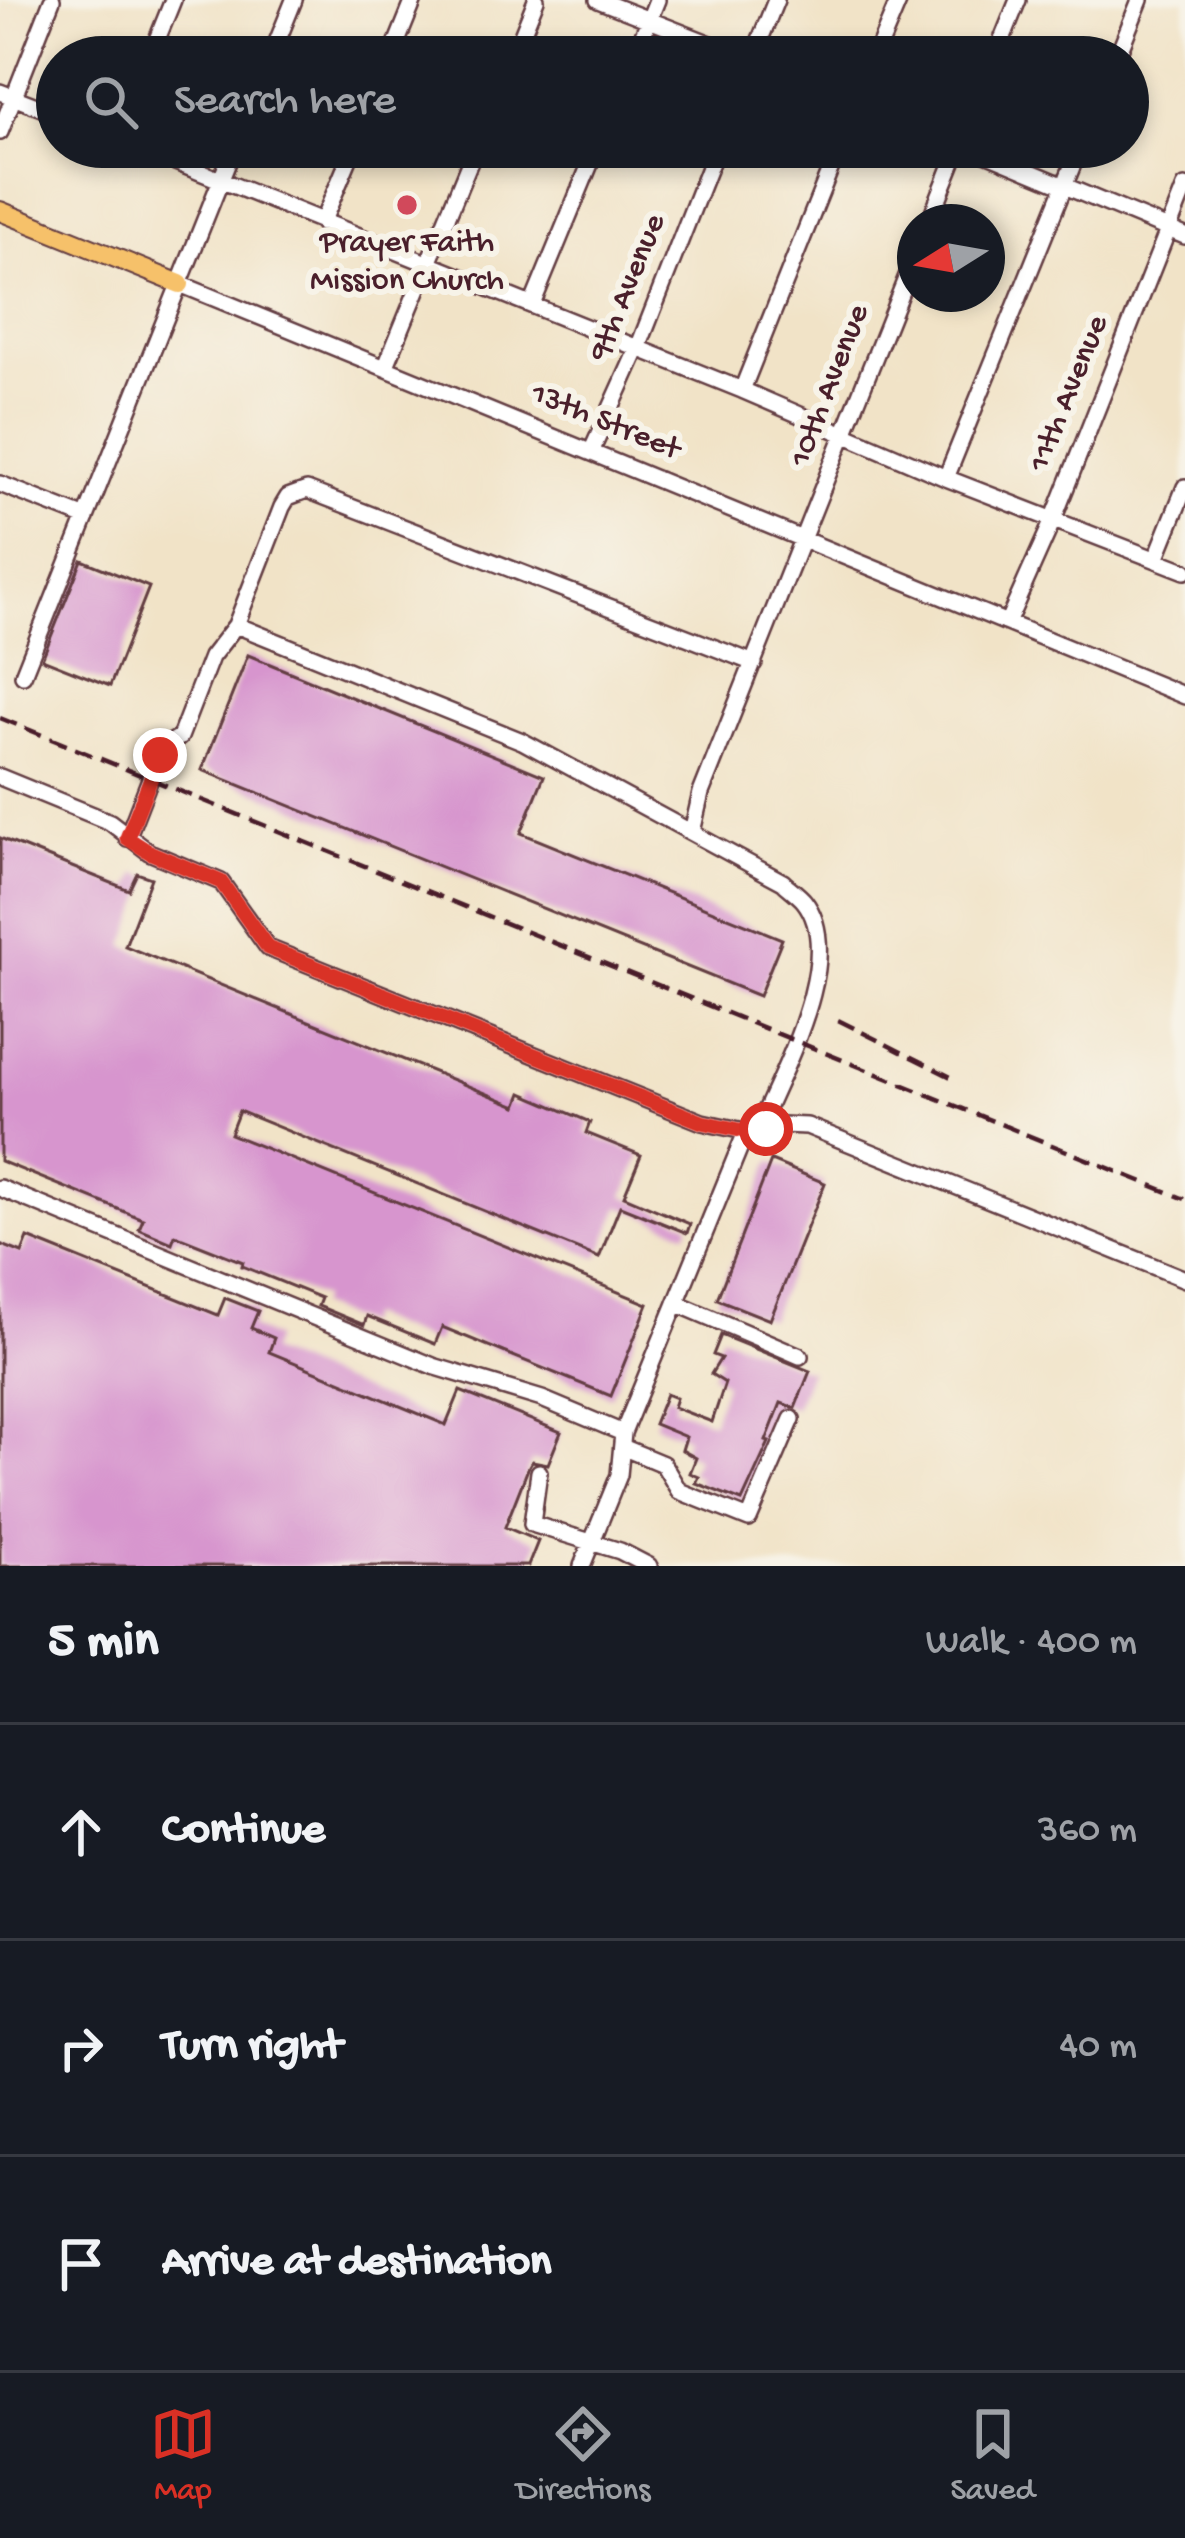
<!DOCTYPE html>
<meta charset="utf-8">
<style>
:root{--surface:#171b24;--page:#20242c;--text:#f1f3f6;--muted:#9ea1a6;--line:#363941;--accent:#d93025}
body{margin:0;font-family:"Gochi Hand",sans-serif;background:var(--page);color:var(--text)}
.compass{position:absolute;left:897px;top:204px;width:108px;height:108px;border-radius:50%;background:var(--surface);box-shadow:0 6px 18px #0003;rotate:259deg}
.stop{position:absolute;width:36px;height:36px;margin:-27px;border:9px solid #d93025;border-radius:50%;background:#fff}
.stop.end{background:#d93025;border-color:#fff;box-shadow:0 3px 12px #0008}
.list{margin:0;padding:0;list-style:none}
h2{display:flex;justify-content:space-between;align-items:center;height:156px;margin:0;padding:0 48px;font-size:51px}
h2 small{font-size:39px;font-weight:400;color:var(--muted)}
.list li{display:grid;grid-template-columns:78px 1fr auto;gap:36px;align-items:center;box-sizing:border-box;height:216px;padding:0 48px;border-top:3px solid var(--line)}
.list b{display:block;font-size:45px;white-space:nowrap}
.list em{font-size:39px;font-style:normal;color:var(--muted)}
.icon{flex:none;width:66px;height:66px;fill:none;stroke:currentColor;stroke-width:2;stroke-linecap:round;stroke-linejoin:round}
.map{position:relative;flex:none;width:1185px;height:1566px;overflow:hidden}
.search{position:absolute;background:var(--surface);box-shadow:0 6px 18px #0003;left:36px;right:36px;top:36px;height:132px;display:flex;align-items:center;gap:30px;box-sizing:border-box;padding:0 42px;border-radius:66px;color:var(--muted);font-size:45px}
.sheet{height:804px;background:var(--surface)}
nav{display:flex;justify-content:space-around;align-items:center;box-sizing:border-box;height:168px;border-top:3px solid var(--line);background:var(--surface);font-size:33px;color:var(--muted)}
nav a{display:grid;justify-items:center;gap:6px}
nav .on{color:var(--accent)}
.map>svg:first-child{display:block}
.building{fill:#d795ce}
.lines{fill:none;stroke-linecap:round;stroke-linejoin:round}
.minor-casing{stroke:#633c42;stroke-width:20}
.major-casing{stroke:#633c42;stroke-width:22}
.minor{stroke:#fff;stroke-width:15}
.major{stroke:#f6c16b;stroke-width:18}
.rail{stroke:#4a1f2b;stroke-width:4.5;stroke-dasharray:18 9;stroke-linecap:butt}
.route{stroke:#d93025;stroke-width:15}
.poi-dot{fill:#d1495b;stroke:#f7f3e8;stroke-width:4.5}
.labels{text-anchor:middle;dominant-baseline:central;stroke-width:12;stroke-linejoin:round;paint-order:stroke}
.poi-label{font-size:33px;fill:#4a1f2b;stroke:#f7f3e8}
.street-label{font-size:33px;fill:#4a1f2b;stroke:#f7f3e8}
</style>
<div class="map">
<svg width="1185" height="1566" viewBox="0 0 1185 1566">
<rect width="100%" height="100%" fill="#f7f3e8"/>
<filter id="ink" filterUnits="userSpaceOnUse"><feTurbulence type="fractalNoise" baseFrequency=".00833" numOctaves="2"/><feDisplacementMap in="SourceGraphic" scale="24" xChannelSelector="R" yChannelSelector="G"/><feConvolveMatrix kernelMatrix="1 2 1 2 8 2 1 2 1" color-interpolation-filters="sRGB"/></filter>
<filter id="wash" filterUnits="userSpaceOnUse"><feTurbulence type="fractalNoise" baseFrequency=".004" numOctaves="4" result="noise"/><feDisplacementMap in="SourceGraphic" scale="48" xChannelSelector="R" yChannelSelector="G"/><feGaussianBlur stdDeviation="2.7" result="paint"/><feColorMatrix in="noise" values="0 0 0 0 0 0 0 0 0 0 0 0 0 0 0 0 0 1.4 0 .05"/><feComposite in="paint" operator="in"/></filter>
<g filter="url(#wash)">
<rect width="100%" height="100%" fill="#f1e3c7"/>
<g id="blocks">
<!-- building -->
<path class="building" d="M82,560L149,587L110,686L42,659Z
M248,655L544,776L521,833L782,939L759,996L202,770Z
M0,838L129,890L137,873L151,878L125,946L517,1106L522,1093L590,1122L586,1133L641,1155L624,1196L690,1224L687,1233L620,1206L599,1258L239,1111L230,1134L648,1304L611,1396L442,1327L435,1344L367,1316L364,1325L318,1306L321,1298L242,1266L243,1262L175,1235L172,1243L139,1229L143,1219L0,1161Z
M771,1161L825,1183L770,1320L717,1299Z
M28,1238L218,1315L225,1298L258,1311L251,1328L274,1338L269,1352L446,1425L460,1391L561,1432L548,1464L532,1461L529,1466L505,1527L538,1541L528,1566H0V1244L22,1253Z
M721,1335L810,1371L795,1408L781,1403L766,1441L769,1442L742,1501L696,1483L699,1477L690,1473L696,1458L682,1450L686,1437L654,1424L666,1394L676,1398L673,1407L712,1422L725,1383L711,1374L721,1358L713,1355Z"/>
</g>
</g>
<g filter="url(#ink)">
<use href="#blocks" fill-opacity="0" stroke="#633c42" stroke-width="3"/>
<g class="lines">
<!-- minor casing -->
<g class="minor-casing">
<path id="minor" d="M598,0L744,57
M150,57L173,0
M271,57L294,0
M391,57L414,0
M513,57L536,0
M634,57L657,0
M753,57L776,0
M875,57L899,0
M995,57L1018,0
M1117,57L1140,0
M0,92L57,114
M0,132L52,0
M138,147L742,390L946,478L1185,571
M971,147L1185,236
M929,222L959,147
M322,223L354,147
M180,284L1185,696
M532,305L597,147
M386,366L476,147
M742,390L839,147
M592,450L638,348L717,147
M946,478L1080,147
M0,484L86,518
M1156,559L1185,487
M1008,621L1053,520L1185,187
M236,625L282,507L288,497L307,490L754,663
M23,675L234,147
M0,777L110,822L149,852L221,882L268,948L702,1122L749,1132L781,1125L807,1126L1185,1279
M692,832L701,793L915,256
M127,838L162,748L180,737L211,657L236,625L522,741L783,882C789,888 798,894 804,901C848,956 780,1075 757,1131
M0,1188L433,1366L542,1399L623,1433
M676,1303L800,1356
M622,1447L663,1464L679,1491L749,1519L792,1419
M539,1472L532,1524L620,1551L649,1566
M582,1566L619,1475L623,1433L746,1132"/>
</g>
<!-- major casing -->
<g class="major-casing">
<path id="major" d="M0,211L180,284"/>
</g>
<!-- minor -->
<use href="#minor" class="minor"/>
<!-- major -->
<use href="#major" class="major"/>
<!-- rail -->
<path class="rail" d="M0,718L1185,1199
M838,1020L951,1077"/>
</g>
</g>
<g class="lines" filter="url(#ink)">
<!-- route -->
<path class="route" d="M160,755L127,838L149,852L221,882L268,948L702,1122L749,1132L766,1129"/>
</g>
<!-- markers -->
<circle class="poi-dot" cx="407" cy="205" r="12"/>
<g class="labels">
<!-- poi labels -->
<g class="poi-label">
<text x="407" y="244">Prayer Faith<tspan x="407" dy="38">Mission Church</tspan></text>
</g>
<!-- street labels -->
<g class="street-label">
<text transform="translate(629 288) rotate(-68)">9th Avenue</text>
<text transform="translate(831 386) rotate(-69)">10th Avenue</text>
<text transform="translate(1070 394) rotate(-68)">11th Avenue</text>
<text transform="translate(605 423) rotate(22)">13th Street</text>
</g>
</g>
</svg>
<svg class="compass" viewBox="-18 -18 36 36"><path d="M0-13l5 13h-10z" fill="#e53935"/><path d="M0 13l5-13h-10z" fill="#9ea1a6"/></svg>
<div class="stop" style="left:766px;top:1129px"></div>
<div class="stop end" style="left:160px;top:755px"></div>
<div class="search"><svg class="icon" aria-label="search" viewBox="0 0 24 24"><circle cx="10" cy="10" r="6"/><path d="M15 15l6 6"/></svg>Search here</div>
</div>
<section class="sheet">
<h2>5 min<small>Walk · 400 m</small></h2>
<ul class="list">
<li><svg class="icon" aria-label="ahead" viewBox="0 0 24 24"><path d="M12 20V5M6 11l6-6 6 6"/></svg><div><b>Continue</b></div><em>360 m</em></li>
<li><svg class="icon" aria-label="right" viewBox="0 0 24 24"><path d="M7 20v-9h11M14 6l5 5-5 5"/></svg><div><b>Turn right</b></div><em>40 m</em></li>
<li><svg class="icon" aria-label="arrive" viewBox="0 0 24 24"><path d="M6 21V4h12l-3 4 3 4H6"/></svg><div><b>Arrive at destination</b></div></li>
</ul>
</section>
<nav>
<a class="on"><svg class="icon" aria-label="map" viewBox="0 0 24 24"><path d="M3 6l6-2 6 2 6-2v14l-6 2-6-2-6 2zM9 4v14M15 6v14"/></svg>Map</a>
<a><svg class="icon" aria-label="directions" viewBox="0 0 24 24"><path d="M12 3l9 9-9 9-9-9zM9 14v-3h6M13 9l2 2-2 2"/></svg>Directions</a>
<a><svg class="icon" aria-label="saved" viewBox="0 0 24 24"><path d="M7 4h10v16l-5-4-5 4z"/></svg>Saved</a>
</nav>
